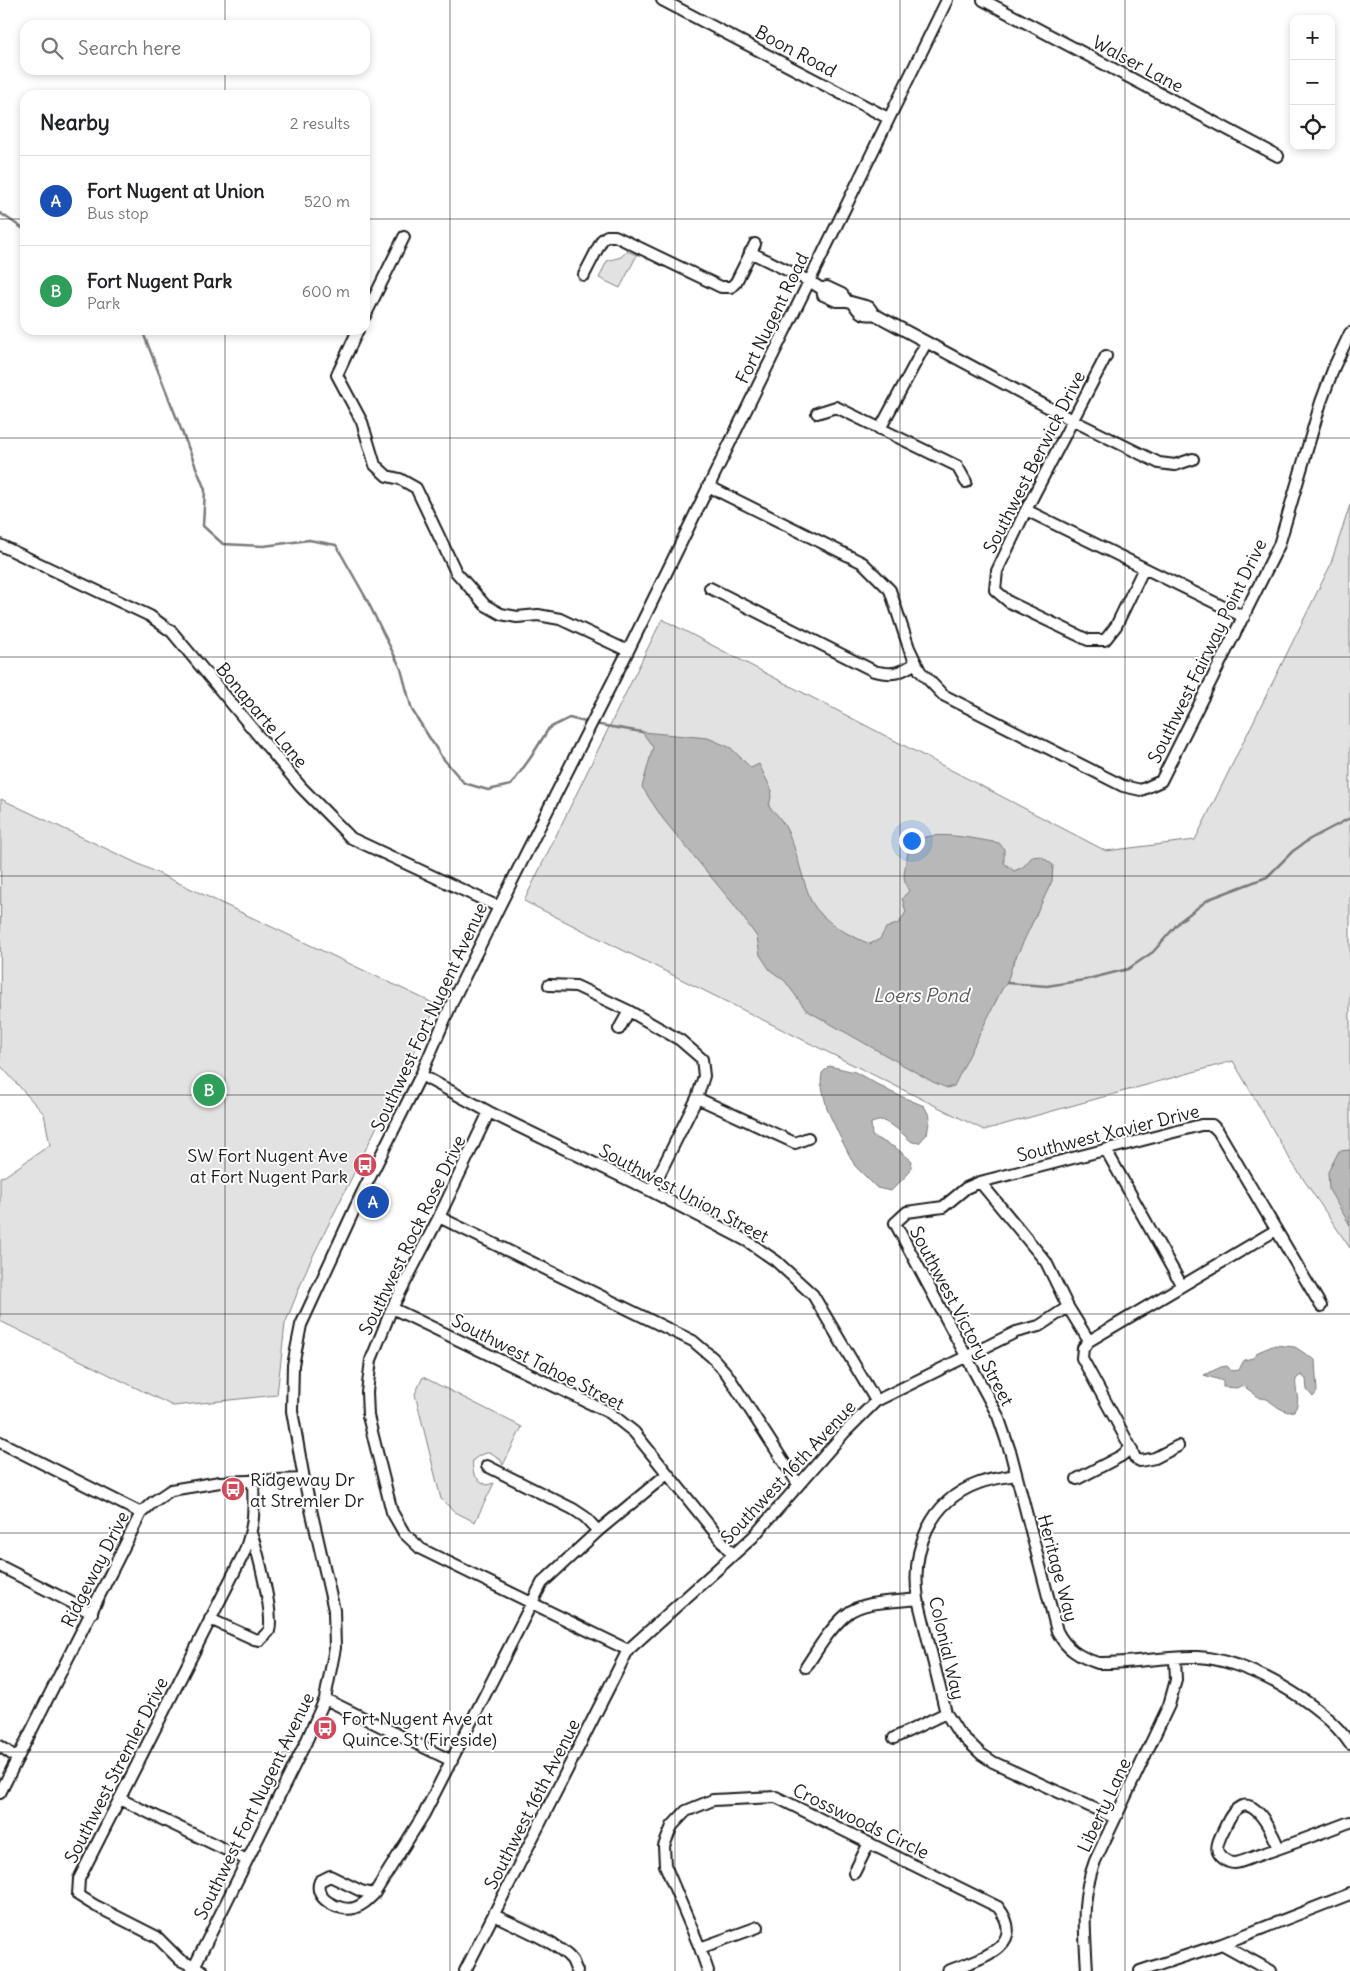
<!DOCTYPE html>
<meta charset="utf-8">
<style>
:root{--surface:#fff;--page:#f2f2f2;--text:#202124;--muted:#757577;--line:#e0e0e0;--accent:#1a73e8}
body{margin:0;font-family:Delius,sans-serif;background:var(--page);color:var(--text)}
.controls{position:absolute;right:15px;top:15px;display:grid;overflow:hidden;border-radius:10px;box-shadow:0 2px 8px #0003}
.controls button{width:45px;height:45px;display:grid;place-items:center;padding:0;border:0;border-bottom:1px solid var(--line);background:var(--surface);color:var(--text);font:25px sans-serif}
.you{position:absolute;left:911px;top:840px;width:18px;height:18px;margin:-12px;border:4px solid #fff;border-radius:50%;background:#1a73e8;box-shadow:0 0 0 8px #1a73e833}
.badge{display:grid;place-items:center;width:32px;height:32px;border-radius:50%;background:var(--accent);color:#fff;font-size:16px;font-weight:700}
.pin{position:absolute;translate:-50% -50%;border:2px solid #fff;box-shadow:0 1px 5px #0006}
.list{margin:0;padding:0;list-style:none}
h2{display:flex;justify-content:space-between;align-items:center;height:65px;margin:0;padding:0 20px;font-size:21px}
h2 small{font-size:16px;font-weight:400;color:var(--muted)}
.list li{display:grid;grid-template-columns:32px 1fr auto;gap:15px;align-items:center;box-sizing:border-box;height:90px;padding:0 20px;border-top:1px solid var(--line)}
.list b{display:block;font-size:19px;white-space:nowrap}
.list p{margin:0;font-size:16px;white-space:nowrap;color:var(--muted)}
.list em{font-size:16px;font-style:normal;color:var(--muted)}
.icon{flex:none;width:28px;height:28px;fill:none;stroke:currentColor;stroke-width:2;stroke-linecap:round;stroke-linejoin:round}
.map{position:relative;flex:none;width:1350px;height:1971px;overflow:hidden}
.search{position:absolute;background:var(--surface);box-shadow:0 2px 8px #0003;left:20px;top:20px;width:350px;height:55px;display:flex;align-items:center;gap:12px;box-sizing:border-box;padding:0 18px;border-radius:15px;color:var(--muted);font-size:19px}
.panel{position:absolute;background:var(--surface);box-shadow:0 2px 8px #0003;left:20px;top:90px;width:350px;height:245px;border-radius:15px}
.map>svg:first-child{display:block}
.green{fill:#e2e2e2;stroke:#7f7f7f}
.water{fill:#b8b8b8;stroke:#7a7a7a}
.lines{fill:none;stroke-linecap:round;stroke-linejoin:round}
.stream{stroke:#7a7a7a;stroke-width:2.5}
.minor-casing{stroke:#1c1c1c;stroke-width:14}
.minor{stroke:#fff;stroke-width:10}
.grid{fill:none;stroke:#1c1c1c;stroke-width:1;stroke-opacity:0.55}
.labels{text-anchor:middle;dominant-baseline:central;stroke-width:4;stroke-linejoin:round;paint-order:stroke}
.street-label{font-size:18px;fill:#1c1c1c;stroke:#fff}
.poi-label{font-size:18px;fill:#1c1c1c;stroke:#fff;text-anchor:start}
.water-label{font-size:19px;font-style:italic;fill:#5a5a5a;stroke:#fff}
</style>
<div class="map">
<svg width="1350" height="1971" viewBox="0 0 1350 1971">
<rect width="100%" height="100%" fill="#fff"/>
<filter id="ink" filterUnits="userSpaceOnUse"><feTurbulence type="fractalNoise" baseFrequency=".02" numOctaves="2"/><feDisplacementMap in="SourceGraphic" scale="10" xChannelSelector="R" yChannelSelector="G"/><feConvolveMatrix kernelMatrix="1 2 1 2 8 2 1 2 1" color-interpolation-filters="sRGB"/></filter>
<g filter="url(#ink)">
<!-- green -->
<path class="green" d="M627,251L637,255L620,288L599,278L607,261L621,257Z
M1350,505V1248L1291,1161L1233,1061L984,1130L524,901L662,619L1106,851L1195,840L1330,566Z
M1,799L437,1005L308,1266L285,1324L277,1395L173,1406L0,1321V1177L5,1176L50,1145L44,1114L0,1065Z
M423,1377L522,1427L503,1465L500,1459L490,1452L480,1455L473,1460C471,1473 475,1479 487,1485L494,1483L475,1522L455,1512L441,1499L415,1394Z"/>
<!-- water -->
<path class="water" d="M642,732L708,738L731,748L751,768L759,764L772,791L769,807C792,825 797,860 806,887C808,891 809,897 811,901C824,923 848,935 870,944L880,939L886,928L899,923L906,912L902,898L909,891C902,879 904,875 906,862C907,857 909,847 912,844C928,827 979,840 999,843L1004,849V863L1014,871L1023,867L1032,857L1041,856L1053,865L1052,881L1012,966L1007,983L1002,989L954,1086L947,1088L933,1082L806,1010L785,981L770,970L760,955L757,937L735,906L663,819L642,787L653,747Z
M829,1066L855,1072L891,1092L924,1106L930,1117L927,1134L919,1143L912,1142L896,1128L882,1120L871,1123L872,1136L896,1148L912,1161L910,1172L891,1191L877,1188L855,1166L839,1135L827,1109L821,1082L822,1073Z
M1350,1150V1225L1329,1190L1328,1172L1339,1151Z
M1275,1345L1295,1347L1315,1360L1317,1392L1313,1397L1307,1390L1306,1379L1301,1375L1296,1379C1294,1391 1302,1400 1294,1411L1288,1412L1279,1408L1267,1399L1260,1398L1242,1385L1237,1388L1223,1387V1381L1204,1375L1221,1367L1227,1366L1232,1371L1239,1370L1244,1360L1253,1358L1258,1352Z"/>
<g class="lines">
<!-- stream -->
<path class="stream" d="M0,213L25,230
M142,330L205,490L203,526L223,544L264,546L309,540L336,545L366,598L401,669L412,710L441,756L464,783L488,790L511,785L531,757L549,728L569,718L589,723
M594,724L642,732
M1007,983L1047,986L1084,980L1128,969L1153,952L1180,921L1209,899L1267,877L1293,851L1310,839L1350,818"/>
<!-- minor casing -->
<g class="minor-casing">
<path id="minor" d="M662,0L888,118
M983,0L1278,156
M750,252L809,281L822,289L823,295L836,301H847
M584,275L602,240L607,236H615L721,287H731L736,282L755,244
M822,289L827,287L842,294L847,301L869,307L874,314L1072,420L1159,463L1175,465L1193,459
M854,304C859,313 863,316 874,314
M365,316L404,237
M358,330L337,375L362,422L375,465L387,476L400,479L416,488L456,572L485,605L501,614L517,617L538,615L560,619L628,651
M1106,356L1026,510L997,571L995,590L1009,602L1088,640H1105L1116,626L1144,568
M817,413L836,407L957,466L966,482
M880,429L926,343
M708,486L863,563L890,590L909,648L920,671L943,695L1123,786L1141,790L1161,781L1279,545L1321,402L1334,367L1350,333
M1026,510L1244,617
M0,545L150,616L172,632L301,787L351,838L499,907
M710,588L874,671C894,676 899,673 916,663
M549,985L576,986L629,1011L680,1040L702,1059L704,1076L697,1098L651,1191
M619,1029L629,1011
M421,1075L489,1112L651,1191L747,1241L776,1261L813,1295L876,1401
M697,1098L795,1143L808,1138
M489,1112L439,1217L392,1308L371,1360L367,1392L368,1416L392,1512L404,1533L421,1549L628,1650
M1106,1150L1182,1286
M980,1182L1201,1125H1212L1218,1131L1321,1306
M439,1217L693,1341L713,1358L727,1374L798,1484
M392,1308L610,1413L634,1432L733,1555
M1089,1341L1068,1307L1046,1262L980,1182L966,1188L943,1207L907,1212L895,1223L998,1416L1011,1454L1057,1631C1066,1649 1079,1657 1098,1663C1131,1664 1164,1656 1197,1657C1246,1659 1323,1703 1350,1744
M0,1442L141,1513
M1131,1448L1135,1458L1140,1461L1155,1458L1178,1446
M487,1466L573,1509L585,1517L598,1531
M1016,1475C1004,1477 990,1479 979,1483C929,1501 911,1550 918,1599L946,1713L958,1732L981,1754L993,1762L1115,1818
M1077,1479L1121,1456L1131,1448L1082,1358L1083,1348L1089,1341L1276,1230
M0,1566L92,1613
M210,1619L254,1639L260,1640L269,1631C274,1615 258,1551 251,1533
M806,1667C818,1649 830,1628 847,1614C864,1600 897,1602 918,1599
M325,1699L452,1761
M894,1738L946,1713
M0,1746L17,1758
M0,1793L141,1513L153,1502L171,1490L220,1482L304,1479
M120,1799L247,1860
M1279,1848C1268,1823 1246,1779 1225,1827C1222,1834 1215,1845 1218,1852C1220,1857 1228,1863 1234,1863C1241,1863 1252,1857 1259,1855C1290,1845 1320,1833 1350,1822
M854,1873L869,1843
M374,1894C368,1900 362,1906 354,1908C341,1912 312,1899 320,1881L330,1876L361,1891L374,1894L424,1814L542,1583L598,1531L667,1474
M494,1915C514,1925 559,1943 572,1960C574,1963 575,1968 577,1971
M1222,1944L1271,1971
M700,1948L758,1927
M192,1971L306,1742L325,1699L335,1648L334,1610L304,1479L292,1411L293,1365L301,1325L361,1195L421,1075L454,998L499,907L628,651L947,0
M203,1971L180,1960L157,1937L94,1905L78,1895L79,1879L244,1553C255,1524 254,1511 253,1480
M465,1971L628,1650L753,1537L845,1432L876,1401L1016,1332L1039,1326L1068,1307
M708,1971L700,1948L665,1865L664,1846L672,1826L686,1811L713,1800L776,1797L998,1907C1029,1947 978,1959 948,1971
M1087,1971C1085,1929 1080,1901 1095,1861L1169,1705L1176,1680L1175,1658
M1140,1971L1222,1944L1350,1894"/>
</g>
<!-- minor -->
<use href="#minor" class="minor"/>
</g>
</g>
<!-- grid -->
<path class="grid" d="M225,0V25M450,0V1971M675,0V1971M900,0V1971M1125,0V1971M225,70V95M0,219H25M365,219H1350M225,330V1971M0,438H1350M0,657H1350M0,876H1350M0,1095H1350M0,1314H1350M0,1533H1350M0,1752H1350"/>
<!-- icons -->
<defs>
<g id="bus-disc" transform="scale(1.25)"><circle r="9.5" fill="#d1495b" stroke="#fff"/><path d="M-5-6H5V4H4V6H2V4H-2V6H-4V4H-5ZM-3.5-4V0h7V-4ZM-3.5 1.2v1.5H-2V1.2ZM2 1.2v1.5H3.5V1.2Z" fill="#fff"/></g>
</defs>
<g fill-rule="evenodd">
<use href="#bus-disc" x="365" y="1165"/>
<use href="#bus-disc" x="233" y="1489"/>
<use href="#bus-disc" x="325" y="1728"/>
</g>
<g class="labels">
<!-- street labels -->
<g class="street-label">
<text transform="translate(796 51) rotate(28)">Boon Road</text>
<text transform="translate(1138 64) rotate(28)">Walser Lane</text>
<text transform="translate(772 318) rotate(-64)">Fort Nugent Road</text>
<text transform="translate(1034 462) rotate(-63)">Southwest Berwick Drive</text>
<text transform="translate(1207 651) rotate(-64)">Southwest Fairway Point Drive</text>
<text transform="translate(262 715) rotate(50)">Bonaparte Lane</text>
<text transform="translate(429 1017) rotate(-65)">Southwest Fort Nugent Avenue</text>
<text transform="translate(1108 1133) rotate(-14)">Southwest Xavier Drive</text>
<text transform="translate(684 1193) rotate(28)">Southwest Union Street</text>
<text transform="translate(412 1235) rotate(-64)">Southwest Rock Rose Drive</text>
<text transform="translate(962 1316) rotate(62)">Southwest Victory Street</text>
<text transform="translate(538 1362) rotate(27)">Southwest Tahoe Street</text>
<text transform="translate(788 1472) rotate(-47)">Southwest 16th Avenue</text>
<text transform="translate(1058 1568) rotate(75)">Heritage Way</text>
<text transform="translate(95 1569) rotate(-63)">Ridgeway Drive</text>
<text transform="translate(947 1648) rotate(77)">Colonial Way</text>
<text transform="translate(116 1770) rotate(-63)">Southwest Stremler Drive</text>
<text transform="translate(532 1804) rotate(-63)">Southwest 16th Avenue</text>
<text transform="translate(1104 1805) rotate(-65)">Liberty Lane</text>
<text transform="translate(254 1806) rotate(-64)">Southwest Fort Nugent Avenue</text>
<text transform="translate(861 1821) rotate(26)">Crosswoods Circle</text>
</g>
<!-- poi labels -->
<g class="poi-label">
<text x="348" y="1155" text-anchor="end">SW Fort Nugent Ave<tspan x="348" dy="21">at Fort Nugent Park</tspan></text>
<text x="250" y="1479">Ridgeway Dr<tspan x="250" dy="21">at Stremler Dr</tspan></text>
<text x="342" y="1718">Fort Nugent Ave at<tspan x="342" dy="21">Quince St (Fireside)</tspan></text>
</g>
<!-- water labels -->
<g class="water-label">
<text x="921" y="995">Loers Pond</text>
</g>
</g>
</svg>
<div class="controls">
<button>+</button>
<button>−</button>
<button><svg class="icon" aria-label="locate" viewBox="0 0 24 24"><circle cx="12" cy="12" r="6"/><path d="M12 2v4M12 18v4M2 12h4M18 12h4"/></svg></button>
</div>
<div class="you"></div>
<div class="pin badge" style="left:373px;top:1202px;background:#1a4fb4">A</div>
<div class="pin badge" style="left:209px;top:1090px;background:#2e9e5b">B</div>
<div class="search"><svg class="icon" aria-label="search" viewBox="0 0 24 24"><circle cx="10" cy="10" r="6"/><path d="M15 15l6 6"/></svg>Search here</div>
<section class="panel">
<h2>Nearby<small>2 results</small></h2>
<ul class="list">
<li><span class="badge" style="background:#1a4fb4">A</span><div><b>Fort Nugent at Union</b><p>Bus stop</p></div><em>520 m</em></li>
<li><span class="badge" style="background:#2e9e5b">B</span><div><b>Fort Nugent Park</b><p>Park</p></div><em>600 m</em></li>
</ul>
</section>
</div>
